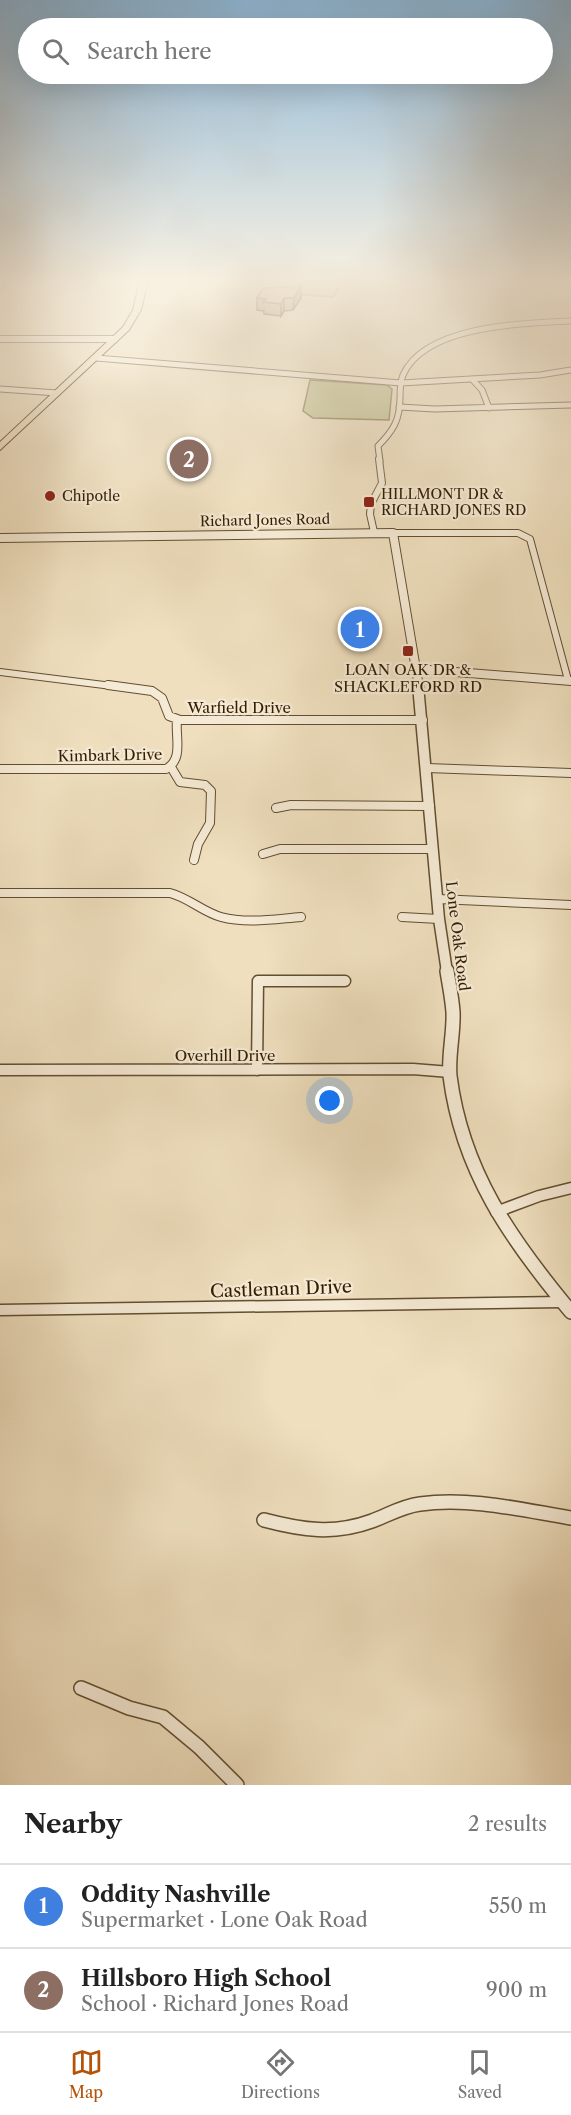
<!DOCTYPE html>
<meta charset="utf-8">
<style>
:root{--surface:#fff;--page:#f2f2f2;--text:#222;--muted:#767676;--line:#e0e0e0;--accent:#b45309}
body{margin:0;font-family:"Libre Caslon Text",serif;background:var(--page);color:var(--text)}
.you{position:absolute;left:330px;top:1101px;width:21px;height:21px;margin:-15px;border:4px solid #fff;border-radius:50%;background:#1a73e8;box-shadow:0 0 0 9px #1a73e833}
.badge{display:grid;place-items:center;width:39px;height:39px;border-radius:50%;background:var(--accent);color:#fff;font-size:20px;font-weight:700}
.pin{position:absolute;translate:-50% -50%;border:3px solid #fff;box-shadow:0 2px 6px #0006}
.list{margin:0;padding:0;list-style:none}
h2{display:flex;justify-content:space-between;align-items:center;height:78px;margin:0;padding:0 24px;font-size:26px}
h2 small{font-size:20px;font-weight:400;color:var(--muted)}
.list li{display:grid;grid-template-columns:39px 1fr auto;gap:18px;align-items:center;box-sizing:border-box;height:84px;padding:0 24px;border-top:2px solid var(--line)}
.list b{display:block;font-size:22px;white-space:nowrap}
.list p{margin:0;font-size:20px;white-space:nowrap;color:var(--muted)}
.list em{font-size:20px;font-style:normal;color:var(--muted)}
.icon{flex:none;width:33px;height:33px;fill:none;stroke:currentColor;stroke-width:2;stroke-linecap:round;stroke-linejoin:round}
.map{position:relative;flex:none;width:571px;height:1785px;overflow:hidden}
.search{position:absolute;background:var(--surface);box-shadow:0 6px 24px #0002;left:18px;right:18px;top:18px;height:66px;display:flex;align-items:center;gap:15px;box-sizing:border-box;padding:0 21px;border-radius:33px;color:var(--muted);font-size:22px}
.sheet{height:246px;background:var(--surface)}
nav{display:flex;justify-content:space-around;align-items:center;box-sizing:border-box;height:84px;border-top:2px solid var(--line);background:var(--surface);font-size:16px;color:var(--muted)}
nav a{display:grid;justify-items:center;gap:3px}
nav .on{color:var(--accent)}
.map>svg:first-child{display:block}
.green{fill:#c0c08d;stroke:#7a6e46;stroke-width:1.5}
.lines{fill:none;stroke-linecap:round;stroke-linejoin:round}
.minor-far4-casing{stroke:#634e30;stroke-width:7}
.minor-far3-casing{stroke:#634e30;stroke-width:8}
.minor-far2-casing{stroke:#634e30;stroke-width:10}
.minor-far1-casing{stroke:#634e30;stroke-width:13}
.minor-casing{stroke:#634e30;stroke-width:16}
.tertiary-far3-casing{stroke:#634e30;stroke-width:8}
.tertiary-far2-casing{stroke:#634e30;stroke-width:10}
.tertiary-far1-casing{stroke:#634e30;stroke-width:13}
.tertiary-casing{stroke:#634e30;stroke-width:16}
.primary-casing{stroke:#341d00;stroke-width:2}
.minor-far4{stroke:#f5ead5;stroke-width:5}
.minor-far3{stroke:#f5ead5;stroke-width:6}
.minor-far2{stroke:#f5ead5;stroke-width:8}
.minor-far1{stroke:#f5ead5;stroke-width:10}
.minor{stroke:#f5ead5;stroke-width:13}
.tertiary-far3{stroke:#f5ead5;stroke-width:6}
.tertiary-far2{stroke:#f5ead5;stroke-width:8}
.tertiary-far1{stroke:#f5ead5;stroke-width:10}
.tertiary{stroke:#f5ead5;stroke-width:13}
.primary{fill:#efdfbe;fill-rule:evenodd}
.wall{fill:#c28979;stroke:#341d00;stroke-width:1.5}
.shaded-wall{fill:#9e6f63;stroke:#341d00;stroke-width:1.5}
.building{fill:#e29f8d;stroke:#341d00;stroke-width:1.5}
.poi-dot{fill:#8f2418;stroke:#f5ead5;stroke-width:2}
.labels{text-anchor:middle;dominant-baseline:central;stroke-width:4.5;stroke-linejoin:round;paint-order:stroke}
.far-poi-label{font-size:14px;fill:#341d00;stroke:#f5ead5;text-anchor:start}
.far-street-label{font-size:14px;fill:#341d00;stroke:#f5ead5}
.poi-label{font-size:15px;fill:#341d00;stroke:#f5ead5}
.street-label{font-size:15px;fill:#341d00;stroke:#f5ead5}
.near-street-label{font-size:18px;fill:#341d00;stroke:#f5ead5}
</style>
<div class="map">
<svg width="571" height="1785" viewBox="0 0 571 1785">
<rect width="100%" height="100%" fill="#efdfbe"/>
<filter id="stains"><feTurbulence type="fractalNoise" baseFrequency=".00333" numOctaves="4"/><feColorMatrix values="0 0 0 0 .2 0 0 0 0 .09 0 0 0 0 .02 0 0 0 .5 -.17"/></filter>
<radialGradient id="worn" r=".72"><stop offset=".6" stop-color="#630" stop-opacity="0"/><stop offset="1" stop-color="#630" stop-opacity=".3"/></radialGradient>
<!-- green -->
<path class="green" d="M277,280H339L338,290L333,297L277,293Z
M310,380L387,385L392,389L389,420L313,418L303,411Z"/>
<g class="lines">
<!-- minor-far4 casing -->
<g class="minor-far4-casing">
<path id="minor-far4" d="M0,289L3,280
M96,358L401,383L540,375L571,370
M472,379L482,390L489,408
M0,389L57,393
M399,407L435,409L571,405
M380,461L378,446C393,431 400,420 400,398C400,391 400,382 403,375C425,325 524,323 571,321"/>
</g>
<!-- minor-far3 casing -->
<g class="minor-far3-casing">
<path id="minor-far3" d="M374,532L370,514L371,504L382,483L379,459
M393,533H518L530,539L568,680
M0,672L120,687"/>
</g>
<!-- minor-far2 casing -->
<g class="minor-far2-casing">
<path id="minor-far2" d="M108,685L152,691L162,698L169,716L180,720H423
M171,767L180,782L205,785L211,791L210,823L198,844L194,860
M427,768L571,773
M0,769H166C184,759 175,737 177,720
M276,808L291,805L430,806
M263,854L280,849H433
M0,893H170C189,898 203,912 221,917C247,924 275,919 301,917
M438,899L571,905
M402,917L439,919"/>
</g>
<!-- minor-far1 casing -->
<g class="minor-far1-casing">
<path id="minor-far1" d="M0,1070L413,1069L450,1072
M257,1070L258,981H345
M496,1212L539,1196L571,1188
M0,1310L562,1302"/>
</g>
<!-- minor casing -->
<g class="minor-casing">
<path id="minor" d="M264,1520C302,1530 334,1535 372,1521C388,1515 403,1506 420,1504C470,1497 522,1510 571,1518
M81,1688L129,1708L163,1717L199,1747L237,1785"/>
</g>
<!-- tertiary-far3 casing -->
<g class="tertiary-far3-casing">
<path id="tertiary-far3" d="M0,339H115"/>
</g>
<!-- tertiary-far2 casing -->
<g class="tertiary-far2-casing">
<path id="tertiary-far2" d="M0,538L393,533L419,687
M417,669L571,681"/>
</g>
<!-- tertiary-far1 casing -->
<g class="tertiary-far1-casing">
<path id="tertiary-far1" d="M418,685L439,919L447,972"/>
</g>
<!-- tertiary casing -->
<g class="tertiary-casing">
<path id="tertiary" d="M447,971C449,984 452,998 453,1012C454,1033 448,1055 450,1076C462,1171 511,1240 571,1312"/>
</g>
<!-- primary casing -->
<g class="primary-casing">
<path id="primary" d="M140,280H148L141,310L129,330L0,450V442L123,327L133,310Z"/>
</g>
<!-- minor-far4 -->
<use href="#minor-far4" class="minor-far4"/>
<!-- minor-far3 -->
<use href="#minor-far3" class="minor-far3"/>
<!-- minor-far2 -->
<use href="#minor-far2" class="minor-far2"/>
<!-- minor-far1 -->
<use href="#minor-far1" class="minor-far1"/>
<!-- minor -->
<use href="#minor" class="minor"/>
<!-- tertiary-far3 -->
<use href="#tertiary-far3" class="tertiary-far3"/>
<!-- tertiary-far2 -->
<use href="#tertiary-far2" class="tertiary-far2"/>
<!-- tertiary-far1 -->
<use href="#tertiary-far1" class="tertiary-far1"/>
<!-- tertiary -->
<use href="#tertiary" class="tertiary"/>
<!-- primary -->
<use href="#primary" class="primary"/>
</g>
<!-- wall -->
<path class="wall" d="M257,298H301L293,310L284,311L281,316L264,314V311L257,310Z"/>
<!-- shaded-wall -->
<path class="shaded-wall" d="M301,286V298L293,310L294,298Z
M284,298V311L281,316V304Z"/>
<!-- building -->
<path class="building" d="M301,286L294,298H284L281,304L263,302L266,299L257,298L263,288Z"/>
<!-- sky -->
<linearGradient id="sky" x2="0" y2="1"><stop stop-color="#8bb6d7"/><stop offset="0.53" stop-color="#f8f1e2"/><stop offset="1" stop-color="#f8f1e2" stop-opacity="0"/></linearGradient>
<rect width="571" height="530" fill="url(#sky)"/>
<!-- markers -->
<g class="poi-dot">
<circle cx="50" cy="496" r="6"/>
<rect x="363" y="496" width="12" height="12" rx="3"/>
<rect x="402" y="645" width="12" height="12" rx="3"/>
</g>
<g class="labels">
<!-- far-poi labels -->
<g class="far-poi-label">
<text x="381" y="494">HILLMONT DR &amp;<tspan x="381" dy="16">RICHARD JONES RD</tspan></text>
<text x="62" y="496">Chipotle</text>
</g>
<!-- far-street labels -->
<g class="far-street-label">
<text transform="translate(265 520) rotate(-1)">Richard Jones Road</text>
</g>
<!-- poi labels -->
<g class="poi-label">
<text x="408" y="669">LOAN OAK DR &amp;<tspan x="408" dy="17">SHACKLEFORD RD</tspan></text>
</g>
<!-- street labels -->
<g class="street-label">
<text x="239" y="707">Warfield Drive</text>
<text transform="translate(110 755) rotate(-1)">Kimbark Drive</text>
<text transform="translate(458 936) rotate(83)">Lone Oak Road</text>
<text x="225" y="1055">Overhill Drive</text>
</g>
<!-- near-street labels -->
<g class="near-street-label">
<text transform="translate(281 1289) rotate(-2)">Castleman Drive</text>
</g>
</g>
<rect width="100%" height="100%" filter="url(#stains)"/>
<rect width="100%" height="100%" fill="url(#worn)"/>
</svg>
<div class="you"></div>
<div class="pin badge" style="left:360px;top:629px;background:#3f7fe0">1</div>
<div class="pin badge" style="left:189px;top:459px;background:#8d6e63">2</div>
<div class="search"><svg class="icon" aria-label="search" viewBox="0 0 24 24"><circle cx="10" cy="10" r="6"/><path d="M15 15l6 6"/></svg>Search here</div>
</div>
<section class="sheet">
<h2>Nearby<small>2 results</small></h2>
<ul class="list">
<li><span class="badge" style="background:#3f7fe0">1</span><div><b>Oddity Nashville</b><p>Supermarket · Lone Oak Road</p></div><em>550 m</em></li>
<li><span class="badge" style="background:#8d6e63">2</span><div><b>Hillsboro High School</b><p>School · Richard Jones Road</p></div><em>900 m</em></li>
</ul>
</section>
<nav>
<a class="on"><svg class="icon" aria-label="map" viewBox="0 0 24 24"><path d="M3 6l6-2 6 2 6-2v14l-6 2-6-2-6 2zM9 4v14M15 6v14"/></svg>Map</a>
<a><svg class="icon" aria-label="directions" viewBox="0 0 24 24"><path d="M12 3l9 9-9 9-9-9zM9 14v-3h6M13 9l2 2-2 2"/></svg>Directions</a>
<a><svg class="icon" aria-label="saved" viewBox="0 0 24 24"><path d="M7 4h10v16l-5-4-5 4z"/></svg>Saved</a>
</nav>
